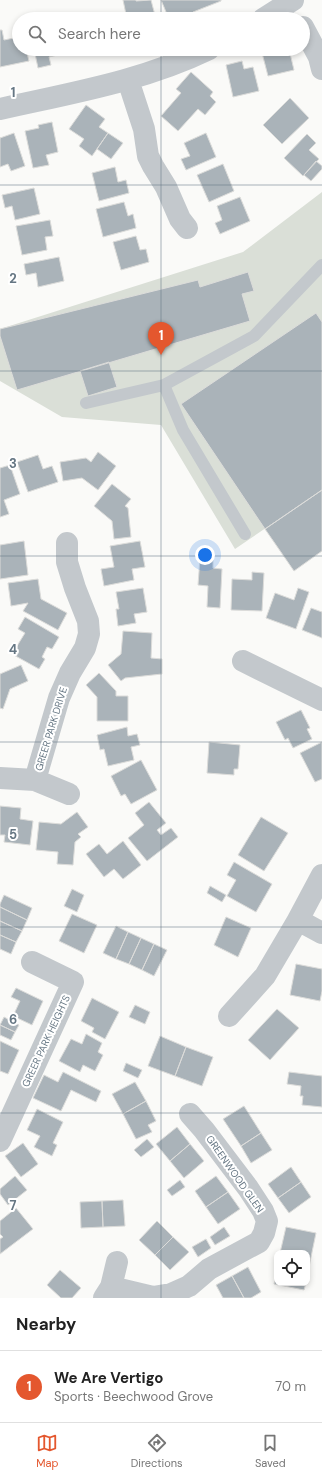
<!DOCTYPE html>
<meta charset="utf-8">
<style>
:root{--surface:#fff;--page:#f2f2f2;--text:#222;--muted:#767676;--line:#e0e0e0;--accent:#e4572e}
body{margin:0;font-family:"DM Sans",sans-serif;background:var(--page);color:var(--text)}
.controls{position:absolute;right:12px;bottom:12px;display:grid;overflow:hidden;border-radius:8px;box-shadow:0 2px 6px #0003}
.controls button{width:36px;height:36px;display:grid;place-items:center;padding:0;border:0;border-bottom:1px solid var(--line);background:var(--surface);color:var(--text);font:20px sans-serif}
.you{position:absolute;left:205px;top:555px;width:14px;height:14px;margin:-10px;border:3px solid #fff;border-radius:50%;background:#1a73e8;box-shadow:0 0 0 6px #1a73e833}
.badge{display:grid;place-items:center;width:26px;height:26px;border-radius:50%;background:var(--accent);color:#fff;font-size:13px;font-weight:700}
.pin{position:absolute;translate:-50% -33px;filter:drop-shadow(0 1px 2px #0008)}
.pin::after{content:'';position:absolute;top:21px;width:14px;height:12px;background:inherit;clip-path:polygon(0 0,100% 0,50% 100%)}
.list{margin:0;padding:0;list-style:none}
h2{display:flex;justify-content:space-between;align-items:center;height:52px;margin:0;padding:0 16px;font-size:17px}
h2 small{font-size:13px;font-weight:400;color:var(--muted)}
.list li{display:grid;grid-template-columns:26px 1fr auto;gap:12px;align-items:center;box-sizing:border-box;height:72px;padding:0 16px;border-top:1px solid var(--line)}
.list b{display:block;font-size:15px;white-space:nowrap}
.list p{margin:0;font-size:13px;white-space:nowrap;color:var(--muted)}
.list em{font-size:13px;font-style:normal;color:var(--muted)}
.icon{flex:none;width:22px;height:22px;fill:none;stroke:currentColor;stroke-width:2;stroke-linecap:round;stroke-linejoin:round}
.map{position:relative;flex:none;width:322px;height:1298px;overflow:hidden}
.search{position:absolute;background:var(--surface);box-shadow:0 2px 6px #0003;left:12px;right:12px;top:12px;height:44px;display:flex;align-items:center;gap:10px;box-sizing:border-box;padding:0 14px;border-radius:22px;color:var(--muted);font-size:15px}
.sheet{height:124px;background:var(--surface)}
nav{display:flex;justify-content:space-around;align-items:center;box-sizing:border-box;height:56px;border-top:1px solid var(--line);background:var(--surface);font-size:11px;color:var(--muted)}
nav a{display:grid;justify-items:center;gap:2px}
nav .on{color:var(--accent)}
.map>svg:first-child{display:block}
.green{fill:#dadfd7}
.building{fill:#aab3b9;stroke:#dcdcda}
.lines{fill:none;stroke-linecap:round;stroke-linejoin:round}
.lane{stroke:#c3c8cc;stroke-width:12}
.street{stroke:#c3c8cc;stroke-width:22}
.grid{fill:none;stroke:#657683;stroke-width:1;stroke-opacity:0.55}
.labels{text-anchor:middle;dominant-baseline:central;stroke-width:4;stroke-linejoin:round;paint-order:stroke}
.street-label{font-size:10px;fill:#657683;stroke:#fff}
.grid-label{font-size:13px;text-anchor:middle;font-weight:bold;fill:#657683;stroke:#fff;stroke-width:4;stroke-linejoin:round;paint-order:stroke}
</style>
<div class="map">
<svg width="322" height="1298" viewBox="0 0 322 1298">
<rect width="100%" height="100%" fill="#fafaf8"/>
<!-- green -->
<path class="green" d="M322,192V490L235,549L161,425L62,417L0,381V329L243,252Z"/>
<!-- building -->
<path class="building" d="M123,0H136V1L151,0L156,19H127Z
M161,0H221V1L193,12L195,19H169Z
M114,14L115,19H92Z
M0,30H2L4,40L19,37V49H26L29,61L0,67Z
M34,49H61L62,54L49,57L51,65L38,68Z
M70,49H84L71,52Z
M261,49H289L294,70L268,76Z
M242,61L244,69L253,67L259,91L233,97L226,65Z
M191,72L213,92L210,96L216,102L205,115L198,109L178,131L161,116L181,93L176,89Z
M290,98L309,118L282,144L263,125Z
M86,105L105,119L99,127L108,133L92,156L79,146L84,139L69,129Z
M52,122L58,152L46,155L49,165L33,168L25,131L39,128L38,125Z
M14,133L25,166L11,171L8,164L0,167V137V138Z
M108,133L123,143L111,159L97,149Z
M206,133L216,157L186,170L181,159L190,156L184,143Z
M307,134L316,143L309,150L319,159L303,176L284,158Z
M316,161L322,166V169L311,181L304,175Z
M223,164L234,191L209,202L197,175Z
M115,167L118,182L126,180L129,193L99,201L92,173Z
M34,188L40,214L15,220L12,206L5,208L2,195Z
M240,197L250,221L220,234L215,223L222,220L217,206Z
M124,202L128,216L133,214L136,228L103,237L96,209Z
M50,220L53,236L45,237L47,250L22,255L16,226Z
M136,236L140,250L146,249L149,262L121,270L113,242Z
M59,257L64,281L38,287L36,273L26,275L24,264Z
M248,272L254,291L242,294L250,321L17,390L0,336V329L198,280L200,287Z
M316,313L322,322V490L265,529L181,404Z
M109,362L117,387L88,396L80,371Z
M98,452L116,466L98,490L82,478L63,481L60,462L86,458L91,462Z
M38,455L43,469L52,466L58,482L28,492L17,462Z
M10,465L20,494L4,500L9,514L0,517V468Z
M112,484L131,499L125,506L128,508L131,537L114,539L112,521L94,506Z
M322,490V551L294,571L265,529Z
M24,541L28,575L0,579V545Z
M140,541L145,567L132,569L134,580L104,586L101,569L114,567L110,546Z
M200,558L213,559V568L222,569L220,608L207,607L208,586L198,585Z
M252,572L264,573L262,611L231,610L232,579L252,580Z
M38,579L41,599L67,613L58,630L23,611L28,603L11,606L8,583Z
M143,588L147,612L134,614L136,623L118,626L116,609H119L116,592Z
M298,588L309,592L296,629L266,618L275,593L294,600Z
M311,608L322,612V638L302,630Z
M25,617L59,637L52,649L47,647L42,657L45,659L39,669L12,654L25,633L18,629Z
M123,631L152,633L151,658L162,659V674L125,678L121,681L108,665L121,654Z
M21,665L28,681L10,689L3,709L0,708V674Z
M99,673L116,691V696H128V721H97V697L86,685Z
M301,710L310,728L307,729L312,739L293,748L288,738L285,740L276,722Z
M127,727L128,736L137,734L140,745L131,747L134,760L108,766L104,749L100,750L97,735Z
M209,742L240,745L238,769H234V775L207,773Z
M322,742V779L315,782L300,753Z
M141,760L157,790L131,804L125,794L121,796L111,776Z
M149,802L166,823L157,830L161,835L171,828L178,837L147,861L128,838L144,825L135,813Z
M0,806L21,808L20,819L33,821L30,845L4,842L5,835H0Z
M77,812L88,827L78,834L81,837L75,842L73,865L57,864L58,852L36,850L39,822L61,824Z
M261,817L288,833L264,871L238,855Z
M123,841L141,865L123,879L114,869L104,877L86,854L99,844L107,854Z
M234,862L272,884L256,912L227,896L236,880L227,875Z
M210,886L226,895L222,902L207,893Z
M72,889L84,895L77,912L64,906Z
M4,895L32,908L27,920L0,907V904Z
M0,907L27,920L22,931L0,921Z
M72,914L97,925L84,953L59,941Z
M226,917L251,928L238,957L214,945Z
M0,921L22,931L16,942L0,935Z
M116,926L128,932L116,959L103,953Z
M128,932L141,938L129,964L116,959Z
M0,935L16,942L11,954L0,949Z
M141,938L154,944L142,970L129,964Z
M154,944L167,950L154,976L142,970Z
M296,964L322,969V991L320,1001L290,995Z
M16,988L43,1001L32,1025L13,1016L20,1001L11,997Z
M92,998L119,1012L105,1039L92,1032L94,1028L81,1021Z
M135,1005L150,1012L145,1024L129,1017Z
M277,1009L299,1028L270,1060L248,1040Z
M4,1017L19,1025L15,1032L0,1025Z
M0,1025L15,1032L11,1040L0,1035Z
M86,1034L102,1043L98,1052L103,1055L95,1071L83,1065L80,1072L59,1061L71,1039L82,1044Z
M160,1036L186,1047L175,1076L148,1066Z
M0,1041L19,1050L8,1074L0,1071Z
M186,1047L213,1057L202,1086L175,1076Z
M126,1063L142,1070L138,1078L123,1071Z
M63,1072L101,1091L96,1102L71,1090L61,1111L33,1098L44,1075L58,1082Z
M289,1072L322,1076V1107L302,1105L303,1096H300L301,1086L287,1084Z
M135,1082L146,1101L123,1114L112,1094Z
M146,1101L156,1121L148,1125L152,1132L136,1139L123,1114Z
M244,1106L261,1133L241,1146L223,1119Z
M37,1109L63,1122L53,1143L57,1145L52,1156L34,1147L40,1136L27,1130Z
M177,1127L190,1144L170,1161L156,1144Z
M261,1133L272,1150L251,1163L241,1146Z
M147,1139L154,1147L141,1157L134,1150Z
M23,1143L38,1164L21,1177L5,1156Z
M190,1144L204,1161L184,1178L170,1161Z
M291,1167L301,1182L278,1198L268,1184Z
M15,1176L27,1190L8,1205L0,1194V1189Z
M216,1176L228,1192L206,1207L195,1191Z
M180,1180L185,1187L172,1196L167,1190Z
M301,1182L311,1197L289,1213L278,1198Z
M228,1192L240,1209L218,1224L206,1207Z
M123,1200L125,1226L103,1227L102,1201Z
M102,1201L103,1227L81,1228L80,1202Z
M16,1208L33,1229L0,1254V1239L3,1237L0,1234V1221Z
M157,1221L173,1237L155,1255L139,1240Z
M224,1227L230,1236L215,1245L210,1237Z
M286,1227L316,1233L310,1262L307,1261V1253H280Z
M173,1237L189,1252L170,1270L155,1255Z
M206,1239L211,1248L198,1257L192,1247Z
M307,1261L310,1262L307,1278Z
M248,1267L261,1292L251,1298H244L232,1276Z
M60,1270L81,1288L72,1298H61L47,1285Z
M277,1270V1283H306L304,1290L274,1284Z
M232,1276L244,1298H223L216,1285Z"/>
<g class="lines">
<!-- lane -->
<path class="lane" d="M164,385L183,430L245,534
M86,403L164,385L254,336L322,265"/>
<!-- street -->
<path class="street" d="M263,19L293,0
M303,27L319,57L322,69
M128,80L144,129L148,156L153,166L166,187L180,219L187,228
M0,109C71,93 143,81 209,49
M243,661L322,700
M0,778L35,780L69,794
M35,780L59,698L70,673L85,648L89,634L88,621L75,588L67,562V543
M322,875L298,920L322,933
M229,1016L265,976L298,920
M0,1141L73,982L32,962
M111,1287L153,1297L171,1294L189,1286L209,1269L259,1242L264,1233L267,1221L263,1211L248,1188L204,1130L190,1114
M104,1298L111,1287L117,1262"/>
</g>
<!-- grid -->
<path class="grid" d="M161,0V19M161,49V1298M0,185H322M0,371H322M0,556H322M0,742H322M0,927H322M0,1113H322"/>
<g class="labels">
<!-- street labels -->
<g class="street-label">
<text transform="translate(51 729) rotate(-73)">GREER PARK DRIVE</text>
<text transform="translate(46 1041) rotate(-65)">GREER PARK HEIGHTS</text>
<text transform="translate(235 1174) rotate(55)">GREENWOOD GLEN</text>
</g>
</g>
<g class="grid-label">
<text x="13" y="97">1</text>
<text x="13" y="283">2</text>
<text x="13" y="468">3</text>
<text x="13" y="654">4</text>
<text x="13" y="839">5</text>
<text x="13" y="1024">6</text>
<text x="13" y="1210">7</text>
</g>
</svg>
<div class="controls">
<button><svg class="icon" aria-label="locate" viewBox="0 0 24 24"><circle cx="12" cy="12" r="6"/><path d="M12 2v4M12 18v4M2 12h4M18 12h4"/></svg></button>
</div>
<div class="you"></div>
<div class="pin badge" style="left:161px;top:355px">1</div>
<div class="search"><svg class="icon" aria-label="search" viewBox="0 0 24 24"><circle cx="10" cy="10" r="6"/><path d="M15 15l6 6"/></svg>Search here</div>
</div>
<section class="sheet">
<h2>Nearby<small></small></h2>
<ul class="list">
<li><span class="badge">1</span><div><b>We Are Vertigo</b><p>Sports · Beechwood Grove</p></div><em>70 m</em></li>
</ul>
</section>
<nav>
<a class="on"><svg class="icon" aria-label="map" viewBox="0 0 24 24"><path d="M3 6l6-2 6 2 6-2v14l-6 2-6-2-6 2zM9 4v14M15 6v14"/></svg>Map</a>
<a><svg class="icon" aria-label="directions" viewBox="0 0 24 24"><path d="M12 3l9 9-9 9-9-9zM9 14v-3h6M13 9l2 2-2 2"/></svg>Directions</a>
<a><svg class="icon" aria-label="saved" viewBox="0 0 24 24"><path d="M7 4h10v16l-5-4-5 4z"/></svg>Saved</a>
</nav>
